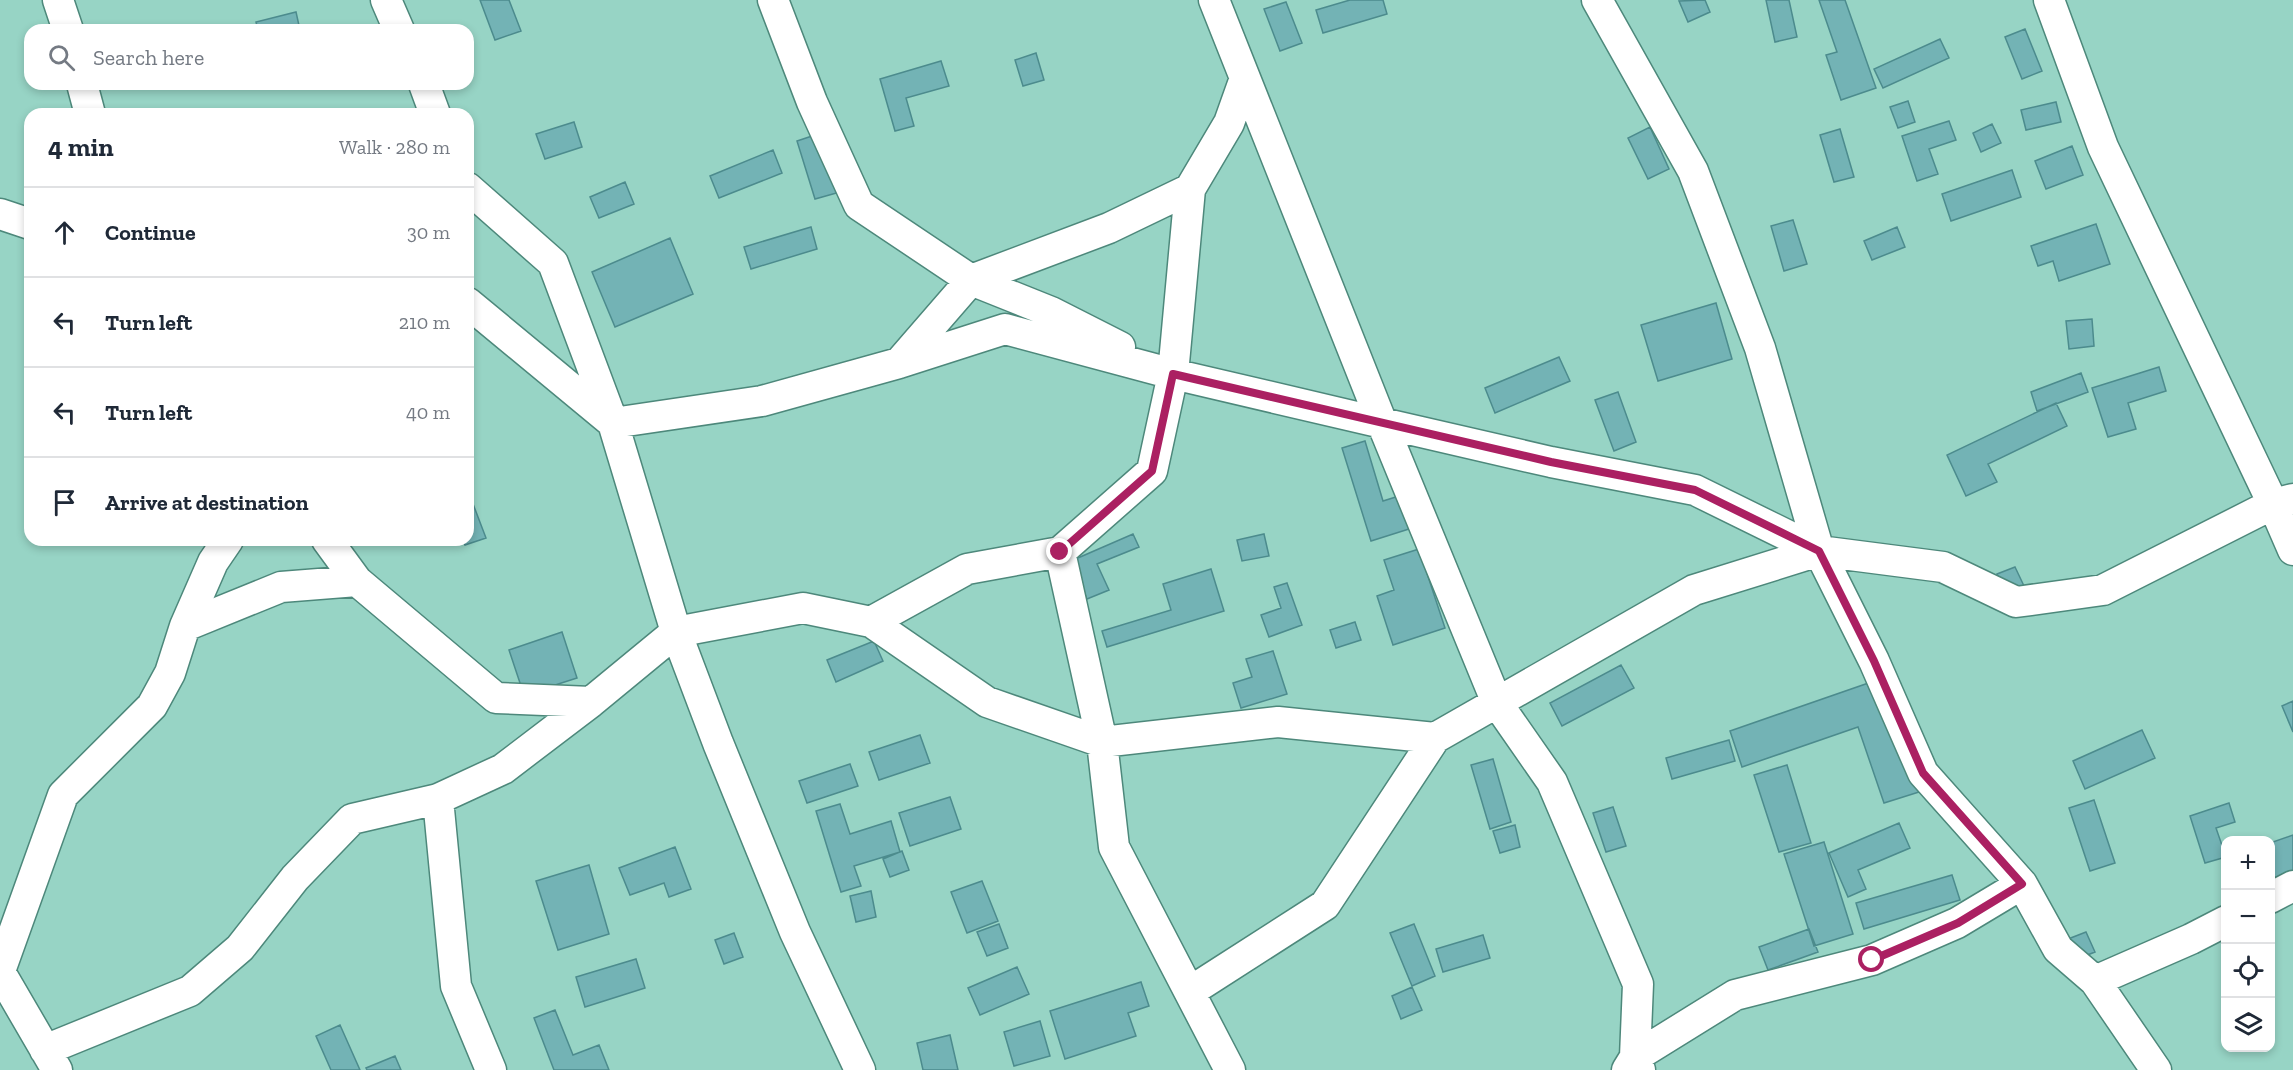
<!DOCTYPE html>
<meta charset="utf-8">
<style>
:root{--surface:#fff;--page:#f6f6f7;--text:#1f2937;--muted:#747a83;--line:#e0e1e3}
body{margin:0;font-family:"Zilla Slab",serif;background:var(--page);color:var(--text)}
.controls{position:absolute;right:18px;bottom:18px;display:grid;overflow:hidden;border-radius:12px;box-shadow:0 3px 9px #0003}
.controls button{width:54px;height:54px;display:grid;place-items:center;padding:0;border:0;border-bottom:2px solid var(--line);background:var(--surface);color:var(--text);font:30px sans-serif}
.stop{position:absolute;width:18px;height:18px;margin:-14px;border:4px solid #ab2062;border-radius:50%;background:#fff}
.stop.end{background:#ab2062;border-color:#fff;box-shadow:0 2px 6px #0008}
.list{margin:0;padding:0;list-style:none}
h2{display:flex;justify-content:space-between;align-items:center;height:78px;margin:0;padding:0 24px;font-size:26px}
h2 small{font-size:20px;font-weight:400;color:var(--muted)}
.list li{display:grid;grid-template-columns:39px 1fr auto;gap:18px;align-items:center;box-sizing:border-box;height:90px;padding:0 24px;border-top:2px solid var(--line)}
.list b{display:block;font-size:22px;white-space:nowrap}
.list em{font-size:20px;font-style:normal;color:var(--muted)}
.icon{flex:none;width:33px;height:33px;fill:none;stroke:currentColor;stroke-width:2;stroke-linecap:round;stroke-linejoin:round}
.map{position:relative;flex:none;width:2293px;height:1070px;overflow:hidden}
.search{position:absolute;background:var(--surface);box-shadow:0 3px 9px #0003;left:24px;top:24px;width:450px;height:66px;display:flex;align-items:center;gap:15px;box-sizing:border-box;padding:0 21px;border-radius:18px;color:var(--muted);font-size:22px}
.panel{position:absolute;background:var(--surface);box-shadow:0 3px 9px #0003;left:24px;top:108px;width:450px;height:438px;border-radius:18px}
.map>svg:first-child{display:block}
.building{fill:#73b3b5;stroke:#4c8b8d;stroke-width:1.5}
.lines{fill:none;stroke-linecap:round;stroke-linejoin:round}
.minor-casing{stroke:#4d887b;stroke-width:33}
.minor{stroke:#fff;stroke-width:30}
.route{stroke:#ab2062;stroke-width:8}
</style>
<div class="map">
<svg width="2293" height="1070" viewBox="0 0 2293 1070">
<rect width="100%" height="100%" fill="#97d4c5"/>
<!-- building -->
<path class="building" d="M480,0H509L521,31L495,40Z
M1350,0H1383L1387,14L1323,33L1316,10Z
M1705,0L1710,12L1688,22L1679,1Z
M1766,0H1789L1797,37L1775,42Z
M1819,0H1845L1876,88L1841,100L1826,55L1837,52Z
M1286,2L1302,43L1280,51L1264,9Z
M296,12L300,30H258L256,22Z
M2025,29L2042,71L2022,79L2005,37Z
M1940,39L1949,58L1883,88L1874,69Z
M1036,53L1044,80L1023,86L1015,60Z
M941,61L949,86L906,98L914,126L895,131L880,79Z
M1908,101L1915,122L1898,128L1890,107Z
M2056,102L2061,122L2026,130L2021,110Z
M1949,121L1956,140L1929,149L1938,174L1917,181L1902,136Z
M574,122L582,147L545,159L536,134Z
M1992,124L2001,143L1981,152L1973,133Z
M1650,127L1669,169L1648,179L1628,138Z
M1840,129L1854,177L1834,182L1820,135Z
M821,133L840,192L815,199L797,141Z
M2072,146L2083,175L2046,189L2035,161Z
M773,150L782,173L719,198L710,176Z
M2012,170L2021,197L1951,221L1942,194Z
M625,182L634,204L599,218L590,197Z
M1793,220L1807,264L1784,271L1771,226Z
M2096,224L2110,264L2059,281L2053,261L2038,266L2031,246Z
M811,227L817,249L751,269L744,247Z
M1897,227L1905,247L1872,260L1864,241Z
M670,238L693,294L615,327L592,272Z
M1716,303L1732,359L1658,381L1641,325Z
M2092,319L2094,346L2069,349L2066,321Z
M1559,357L1570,381L1495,413L1485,388Z
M2159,367L2166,391L2128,403L2136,429L2108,437L2092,388Z
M2081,373L2088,392L2037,411L2031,392Z
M1618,392L1636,442L1614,451L1595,400Z
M2056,403L2067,426L1988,464L1997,482L1966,496L1947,455Z
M1365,441L1383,501L1399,496L1409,529L1371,541L1342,448Z
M470,496L486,538L465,545L463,540H468V497Z
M1133,534L1139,547L1097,564L1109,590L1087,599L1071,561Z
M1264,534L1269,556L1242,561L1237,540Z
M1419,549L1445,628L1393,645L1377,596L1394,590L1384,560Z
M2015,567L2025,588L2006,596L1997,574Z
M1211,569L1224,611L1107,647L1102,631L1171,610L1163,584Z
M1287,583L1302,625L1269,637L1261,615L1281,608L1274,587Z
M1355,622L1361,640L1336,648L1330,630Z
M562,632L577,678L524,695L509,650Z
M874,641L883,661L836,682L827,660Z
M1273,651L1287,694L1241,708L1233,683L1252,677L1246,659Z
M1621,665L1634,688L1562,726L1550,703Z
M1880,679L1919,792L1884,803L1858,727L1742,767L1730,731Z
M2293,701V732L2282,706Z
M2142,730L2155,758L2085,789L2073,761Z
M920,735L930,763L879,780L869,752Z
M1729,740L1735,761L1672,779L1666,758Z
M1493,759L1511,822L1490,829L1471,765Z
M850,764L858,786L807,803L799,781Z
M1787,765L1811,843L1779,852L1754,775Z
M950,797L961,829L910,846L899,813Z
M2094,800L2115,863L2090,871L2069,808Z
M2229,803L2235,822L2216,828L2226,857L2205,863L2190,816Z
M840,804L850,834L891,821L900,852L854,866L861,886L841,892L816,811Z
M1613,807L1626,846L1606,852L1593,813Z
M1899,823L1910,848L1858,870L1866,889L1848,897L1829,853Z
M1515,825L1520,847L1500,853L1493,831Z
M2293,835V872L2270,879V843Z
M1824,842L1853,934L1814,946L1784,854Z
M675,847L691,889L669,897L664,883L630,895L619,868Z
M902,851L909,870L890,877L883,859Z
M589,865L609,934L558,950L536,881Z
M1952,875L1960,900L1864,929L1856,903Z
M982,881L998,921L967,933L951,892Z
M871,891L876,917L856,922L850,896Z
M999,924L1008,948L987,956L977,932Z
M1414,924L1435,976L1412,986L1390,933Z
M1809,929L1818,952L1768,970L1759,947Z
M2086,932L2095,952L2072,961L2063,941Z
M734,933L743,957L724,964L715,940Z
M1483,935L1490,958L1443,972L1436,949Z
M636,959L645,988L585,1007L576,977Z
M1017,967L1029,994L980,1015L968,988Z
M1141,982L1149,1006L1128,1013L1136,1036L1065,1059L1050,1011Z
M1412,987L1422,1010L1401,1019L1392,996Z
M555,1010L573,1055L599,1045L609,1070H554L534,1018Z
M1040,1021L1050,1056L1014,1066L1004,1032Z
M340,1025L360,1070H331L316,1036Z
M950,1035L958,1070H923L917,1043Z
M395,1056L401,1070H367L366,1068Z"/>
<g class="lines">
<!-- minor casing -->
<g class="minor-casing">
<path id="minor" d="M58,0L68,30
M386,0L399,30
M773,0L812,102L859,205L971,280L1051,312L1120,347
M1214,0L1382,423L1497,703L1552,782L1638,984L1635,1057L1640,1070
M1597,0L1693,171L1760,348L1819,551L1874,661L1923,773L2022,884L2058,949L2095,981L2156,1070
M2049,0L2103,147L2273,504L2293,550
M82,84L90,114
M424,84L435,114
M468,188L553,263L613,423L676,632L718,743L795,932L860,1070
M0,214L30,224
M468,303L613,423L762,401L899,363L1005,329L1173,374L1382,423L1551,462L1695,490L1819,551L1943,567L2016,602L2103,590L2273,504L2293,499
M899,363L971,280L1109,228L1190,189L1229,123L1245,78
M327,540L357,581L496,698L591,702L676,632L803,608L871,622L987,702L1102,742L1278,722L1435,738L1694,590L1819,551
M1060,552L1102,742L1114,847L1230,1070
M871,622L967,569L1060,552L1152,471L1173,374L1190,189
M185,626L213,562L228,540
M438,799L456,986L491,1070
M2270,898L2293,886
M0,971L63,795L152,706L170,673L185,626L281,587L357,581
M0,972L57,1070
M2095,981L2191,939L2226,921
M1191,991L1325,905L1435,738
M45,1050L190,991L240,948L295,878L352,819L438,799L503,769L591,702
M1627,1070L1635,1057L1735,995L1872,960L1957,923L2022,884"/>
</g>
<!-- minor -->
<use href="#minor" class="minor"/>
</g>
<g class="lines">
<!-- route -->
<path class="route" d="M1060,552L1152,471L1173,374L1551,462L1695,490L1819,551L1874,661L1923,773L2022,884L1958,923L1872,960"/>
</g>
</svg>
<div class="controls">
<button>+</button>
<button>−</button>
<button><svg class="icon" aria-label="locate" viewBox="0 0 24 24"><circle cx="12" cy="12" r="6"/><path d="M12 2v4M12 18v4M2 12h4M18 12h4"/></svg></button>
<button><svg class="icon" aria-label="layers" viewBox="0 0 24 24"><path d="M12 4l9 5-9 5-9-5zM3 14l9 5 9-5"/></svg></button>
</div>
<div class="stop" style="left:1872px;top:960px"></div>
<div class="stop end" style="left:1060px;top:552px"></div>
<div class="search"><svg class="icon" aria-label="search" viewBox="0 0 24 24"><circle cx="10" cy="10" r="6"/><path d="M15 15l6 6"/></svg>Search here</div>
<section class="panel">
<h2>4 min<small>Walk · 280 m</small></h2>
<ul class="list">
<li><svg class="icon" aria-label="ahead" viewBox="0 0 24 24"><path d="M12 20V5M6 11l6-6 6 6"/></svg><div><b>Continue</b></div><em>30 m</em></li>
<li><svg class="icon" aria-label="left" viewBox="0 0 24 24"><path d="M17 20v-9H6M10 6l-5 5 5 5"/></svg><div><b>Turn left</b></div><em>210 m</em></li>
<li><svg class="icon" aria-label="left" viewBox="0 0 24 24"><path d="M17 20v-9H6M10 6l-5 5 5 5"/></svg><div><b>Turn left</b></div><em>40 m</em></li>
<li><svg class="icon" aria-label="arrive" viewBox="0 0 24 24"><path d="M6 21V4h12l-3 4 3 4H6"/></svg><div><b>Arrive at destination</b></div></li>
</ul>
</section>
</div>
